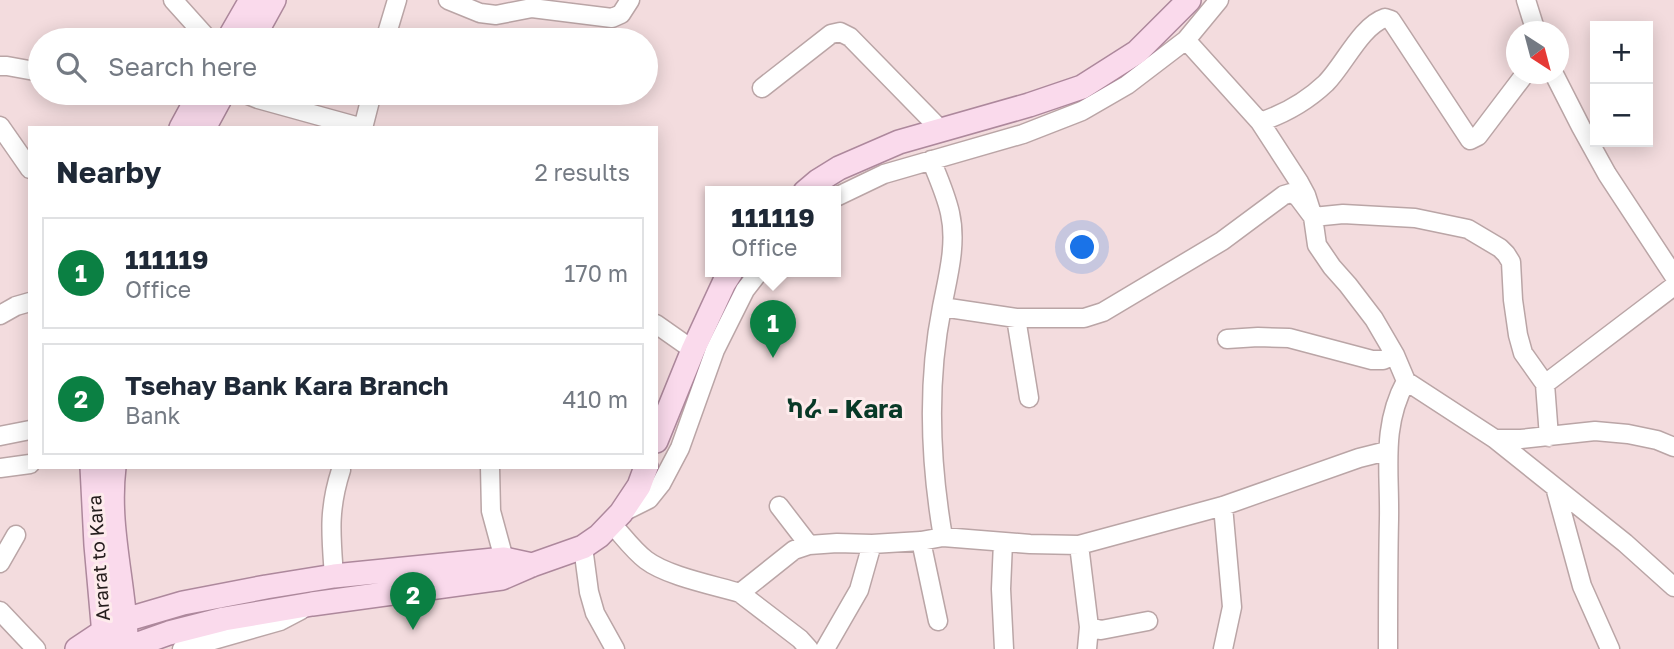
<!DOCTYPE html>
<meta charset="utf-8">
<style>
:root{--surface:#fff;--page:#f6f6f7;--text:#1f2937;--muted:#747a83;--line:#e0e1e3;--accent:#0b8043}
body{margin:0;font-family:"Golos Text","Noto Sans Ethiopic",sans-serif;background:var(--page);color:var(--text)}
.controls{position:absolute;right:21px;top:21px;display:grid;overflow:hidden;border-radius:0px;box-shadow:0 4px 18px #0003}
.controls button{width:63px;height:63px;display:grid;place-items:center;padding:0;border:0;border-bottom:2px solid var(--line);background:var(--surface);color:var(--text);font:35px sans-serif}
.compass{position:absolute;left:1506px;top:21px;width:63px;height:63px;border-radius:50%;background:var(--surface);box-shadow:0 4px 18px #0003;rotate:144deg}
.you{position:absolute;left:1083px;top:248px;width:24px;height:24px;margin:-18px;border:5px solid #fff;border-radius:50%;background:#1a73e8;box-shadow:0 0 0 10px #1a73e833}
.badge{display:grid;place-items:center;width:46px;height:46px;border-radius:50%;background:var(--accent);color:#fff;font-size:23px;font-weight:700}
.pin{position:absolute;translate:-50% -58px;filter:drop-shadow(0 2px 4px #0008)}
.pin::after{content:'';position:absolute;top:37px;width:24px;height:21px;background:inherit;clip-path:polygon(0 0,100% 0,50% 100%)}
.popup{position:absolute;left:705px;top:186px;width:136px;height:91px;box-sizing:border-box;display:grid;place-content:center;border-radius:0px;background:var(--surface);filter:drop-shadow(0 2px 5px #0005);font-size:23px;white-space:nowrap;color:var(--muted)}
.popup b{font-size:26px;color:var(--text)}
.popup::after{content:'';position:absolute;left:50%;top:100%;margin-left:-14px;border:14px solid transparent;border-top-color:var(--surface)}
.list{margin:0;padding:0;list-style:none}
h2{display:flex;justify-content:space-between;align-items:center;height:91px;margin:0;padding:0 28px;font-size:30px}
h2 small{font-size:23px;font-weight:400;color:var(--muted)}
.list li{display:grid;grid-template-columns:46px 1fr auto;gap:21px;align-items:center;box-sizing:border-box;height:112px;margin:0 14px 14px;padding:0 14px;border:2px solid var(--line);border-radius:0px}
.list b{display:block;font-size:26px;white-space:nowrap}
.list p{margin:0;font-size:23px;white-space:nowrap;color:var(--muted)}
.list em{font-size:23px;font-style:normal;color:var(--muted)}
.icon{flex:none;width:38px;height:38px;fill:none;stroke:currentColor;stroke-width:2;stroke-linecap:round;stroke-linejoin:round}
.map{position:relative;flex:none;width:1674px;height:649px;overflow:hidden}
.search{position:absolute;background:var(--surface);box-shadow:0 4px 18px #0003;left:28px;top:28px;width:630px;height:77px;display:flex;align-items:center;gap:18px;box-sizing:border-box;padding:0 24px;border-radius:38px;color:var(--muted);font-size:26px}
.panel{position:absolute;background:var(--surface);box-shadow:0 4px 18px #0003;left:28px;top:126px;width:630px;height:343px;border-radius:0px}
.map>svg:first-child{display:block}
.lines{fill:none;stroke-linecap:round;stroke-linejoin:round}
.minor-casing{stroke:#baa5a6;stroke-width:21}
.major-casing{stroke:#ad889c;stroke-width:26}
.minor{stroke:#fff;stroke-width:18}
.major{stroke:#fadaec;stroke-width:23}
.labels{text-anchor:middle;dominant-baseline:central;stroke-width:6;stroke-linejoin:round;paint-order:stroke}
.street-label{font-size:19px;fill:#251d1d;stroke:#fdebec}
.district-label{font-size:26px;font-weight:bold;fill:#083927;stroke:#fdebec}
</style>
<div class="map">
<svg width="1674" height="649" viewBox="0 0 1674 649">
<rect width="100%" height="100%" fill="#f3dcde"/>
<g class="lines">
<!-- minor casing -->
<g class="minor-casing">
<path id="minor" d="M173,0L209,40
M448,0L480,13L496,15L532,8L612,18L621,14L630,0
M1526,0L1536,32
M385,40L397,0
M1186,40L1260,122L1299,182L1306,195L1313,217L1317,245L1332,267L1348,285L1374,319L1395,355L1406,381L1495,439L1625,543L1674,587
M0,66H7L40,72
M1554,74L1581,127L1607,174L1674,276
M762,88L831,34L840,32L850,37L942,131
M243,93L258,99L363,128
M1260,122C1284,114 1307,101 1326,83C1344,65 1361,26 1385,18L1391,20L1395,26L1470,140L1478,136L1525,74
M0,126L30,169
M363,128L372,93
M931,160C938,177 946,195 950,213C957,244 948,276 942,307L1016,318H1084L1103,312L1222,241L1284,195L1291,193L1298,197L1313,217L1343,214L1415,218L1468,229L1500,248L1506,254L1511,262L1513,300L1518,335L1523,353L1545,384L1549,437
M836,197L884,174L1023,134L1082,111L1127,85L1186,40L1219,0
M942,307C927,382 930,461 943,537
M0,315L16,306L30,302
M1016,318L1029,398
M656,324L693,350
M1227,339L1258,337L1289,338L1372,360H1383L1395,355
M1545,384L1674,286
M0,436L30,430
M1495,439H1521L1595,431L1628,434L1657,440L1674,447
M490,467L491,511L504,559
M0,468L30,464
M1555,487L1582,586L1610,649
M779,506L809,545
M1223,506L1232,607L1223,649
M621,513L649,499L661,484L680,448L715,350L745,290L759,272
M612,524C623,536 633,550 646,560C667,576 713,585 740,593L794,550L809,545L837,543L872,544L921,541L943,537L1030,544L1079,545L1223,506L1359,458L1387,451
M921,541L938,621
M1003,542L1001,589L1004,649
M1079,545L1089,627L1087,649
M583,547L589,592L595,613L615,649
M0,563L16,535
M334,576C331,535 328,510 341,470
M740,593L800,639L809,649
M0,611L36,649
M1089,627L1101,630L1148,621
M182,649L280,621L301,610
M825,649L859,590L872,544
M1388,649C1388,606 1388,562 1389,519C1390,469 1381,427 1406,381"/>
</g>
<!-- major casing -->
<g class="major-casing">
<path id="major" d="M228,40L251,0
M252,40L274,0
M181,128L200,93
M204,128L223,93
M805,192L818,181L839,168L899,142L1029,105L1082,87L1137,52L1189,0
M656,441L693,350L724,283L731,272
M92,467L96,545L105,646
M114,467C107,524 123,579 126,635
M77,649L104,631L125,620L183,603L266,587L334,576L504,559L532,565
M124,649L169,633L224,619L312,604L502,578L532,565L583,547L599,536L621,513L639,486L646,467"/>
</g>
<!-- minor -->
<use href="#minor" class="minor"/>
<!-- major -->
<use href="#major" class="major"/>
</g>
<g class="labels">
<!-- street labels -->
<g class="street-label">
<text transform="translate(98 558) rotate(-94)">Ararat to Kara</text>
</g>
<!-- district labels -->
<g class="district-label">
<text x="845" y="408">ካራ - Kara</text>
</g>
</g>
</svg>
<div class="controls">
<button>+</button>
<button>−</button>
</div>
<svg class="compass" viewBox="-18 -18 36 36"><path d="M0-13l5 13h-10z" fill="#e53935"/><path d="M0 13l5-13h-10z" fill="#747a83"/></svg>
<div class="you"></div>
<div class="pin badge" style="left:773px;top:358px">1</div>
<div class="popup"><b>111119</b>Office</div>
<div class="pin badge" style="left:413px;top:630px">2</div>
<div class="search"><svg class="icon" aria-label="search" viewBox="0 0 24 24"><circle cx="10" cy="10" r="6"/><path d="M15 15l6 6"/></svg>Search here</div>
<section class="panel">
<h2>Nearby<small>2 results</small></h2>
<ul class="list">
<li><span class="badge">1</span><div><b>111119</b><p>Office</p></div><em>170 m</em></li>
<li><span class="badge">2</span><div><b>Tsehay Bank Kara Branch</b><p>Bank</p></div><em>410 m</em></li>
</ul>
</section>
</div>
